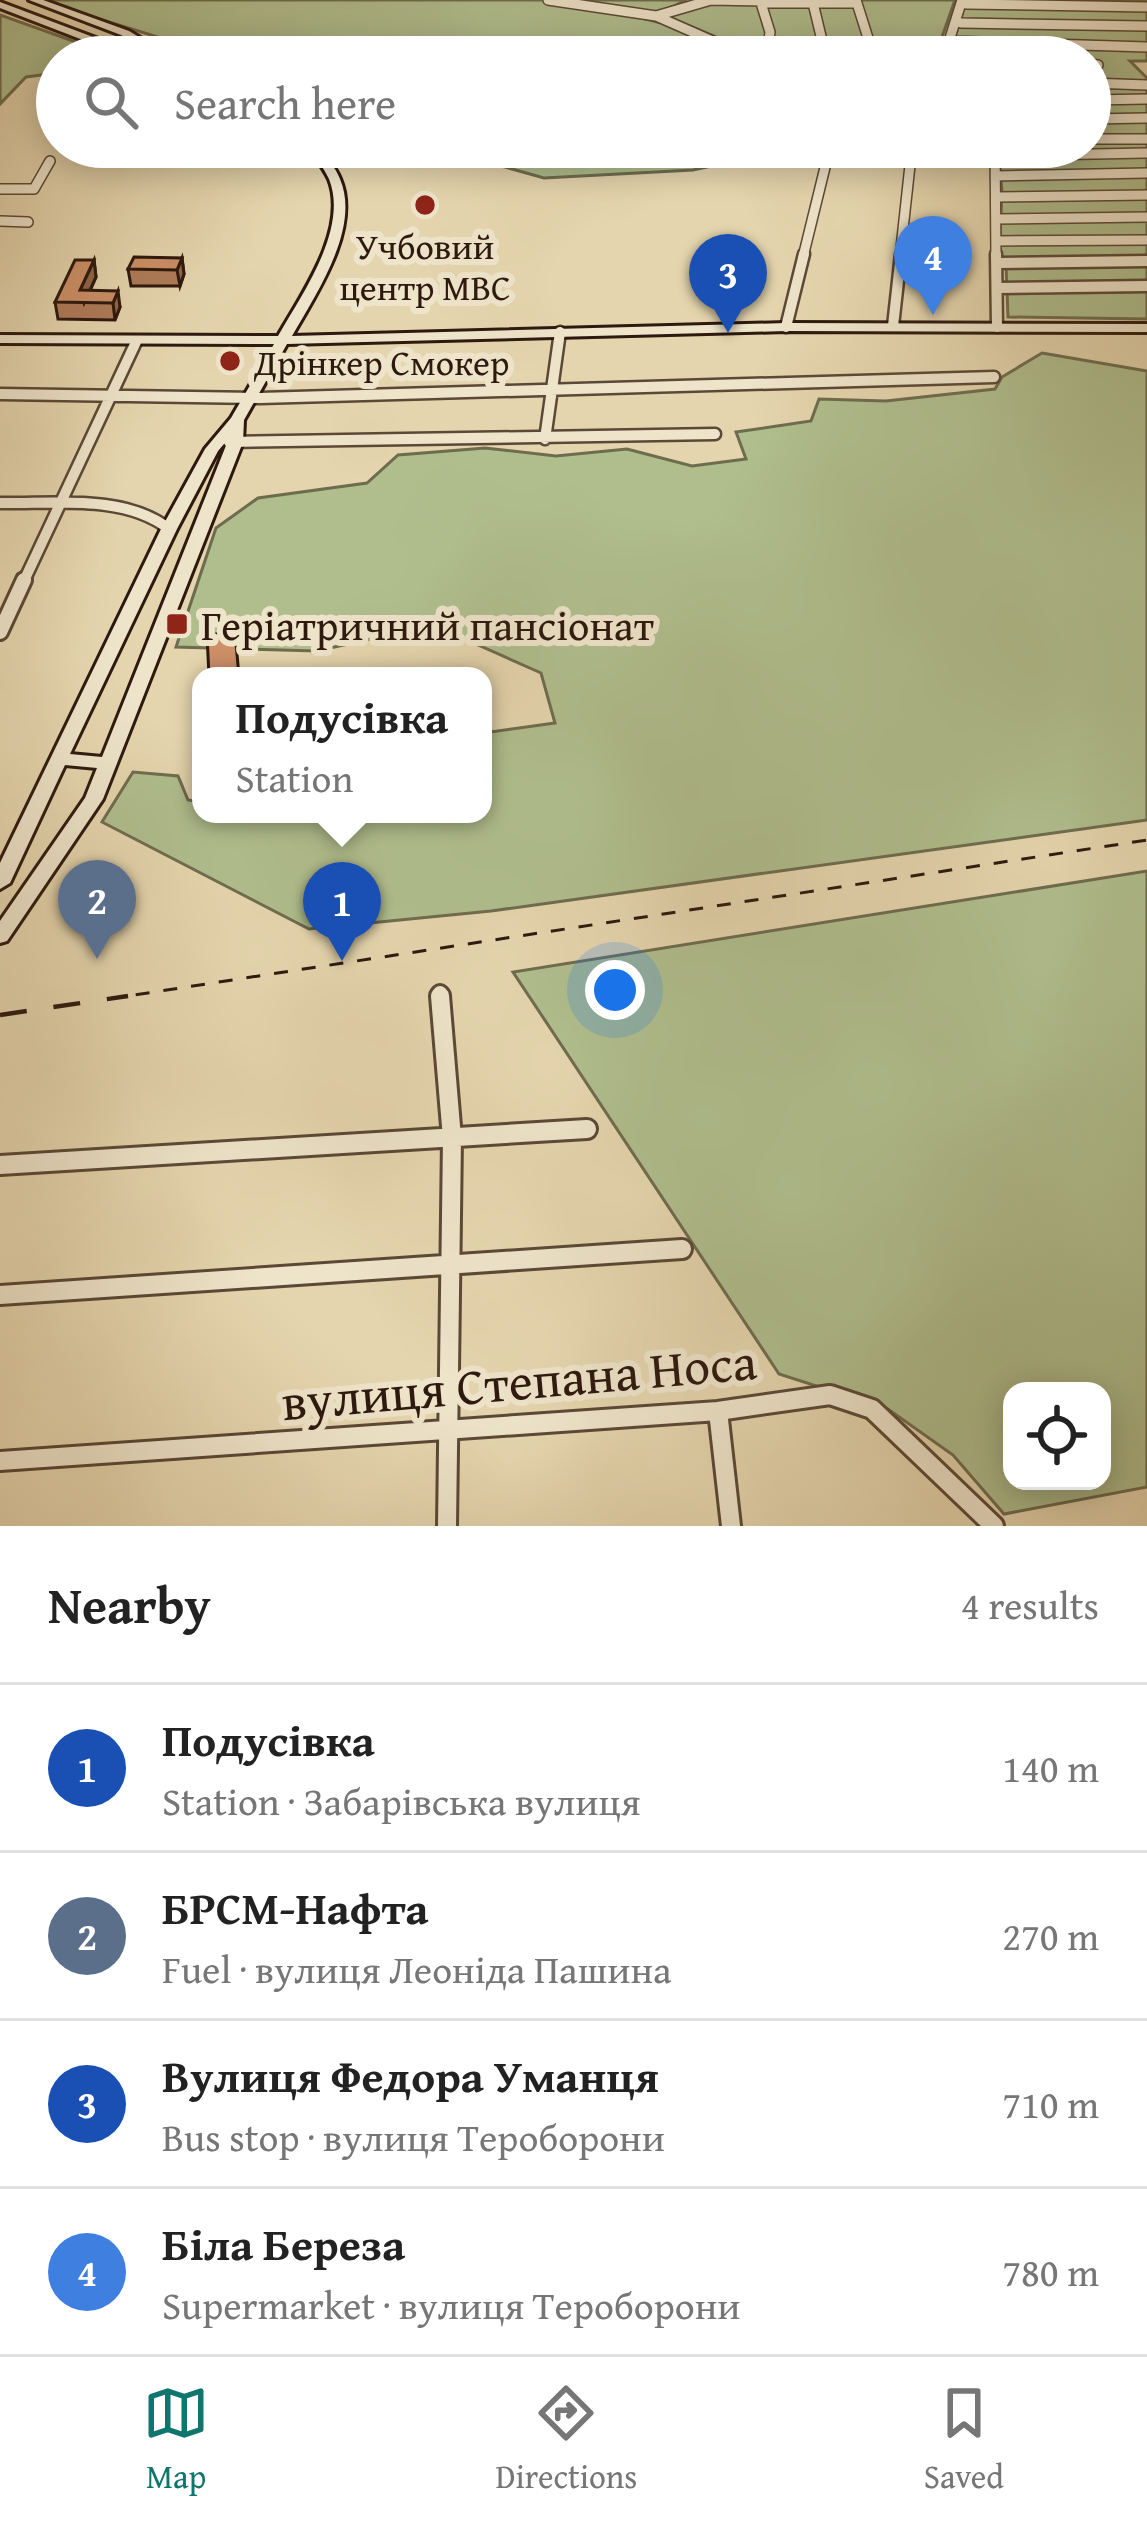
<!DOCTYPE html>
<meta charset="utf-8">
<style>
:root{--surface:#fff;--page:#f6f6f6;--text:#222;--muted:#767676;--line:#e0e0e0;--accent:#0f766e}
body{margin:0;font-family:"Gentium Book Plus",serif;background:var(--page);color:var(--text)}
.controls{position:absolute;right:36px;bottom:36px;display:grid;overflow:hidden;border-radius:24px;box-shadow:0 6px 30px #0003}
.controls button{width:108px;height:108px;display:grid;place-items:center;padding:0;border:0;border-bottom:3px solid var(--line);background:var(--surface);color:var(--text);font:60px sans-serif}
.you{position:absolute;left:615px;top:990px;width:42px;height:42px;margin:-30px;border:9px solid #fff;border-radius:50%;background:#1a73e8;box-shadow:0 0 0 18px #1a73e833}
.badge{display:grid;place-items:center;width:78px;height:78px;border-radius:50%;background:var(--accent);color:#fff;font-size:39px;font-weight:700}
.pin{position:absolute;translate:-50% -99px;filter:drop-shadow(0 3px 6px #0008)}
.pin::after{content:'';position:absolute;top:63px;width:42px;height:36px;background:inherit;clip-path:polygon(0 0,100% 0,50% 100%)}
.popup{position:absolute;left:192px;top:667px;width:300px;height:156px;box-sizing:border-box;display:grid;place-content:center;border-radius:24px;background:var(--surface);filter:drop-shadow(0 3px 9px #0005);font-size:39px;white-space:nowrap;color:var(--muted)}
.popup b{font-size:45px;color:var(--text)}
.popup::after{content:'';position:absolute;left:50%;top:100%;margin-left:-24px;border:24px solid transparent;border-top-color:var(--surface)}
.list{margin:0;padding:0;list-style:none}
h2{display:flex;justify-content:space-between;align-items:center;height:156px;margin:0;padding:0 48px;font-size:51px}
h2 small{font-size:39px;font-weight:400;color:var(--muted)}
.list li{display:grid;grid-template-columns:78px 1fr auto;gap:36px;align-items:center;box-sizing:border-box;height:168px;padding:0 48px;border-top:3px solid var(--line)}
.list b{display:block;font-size:45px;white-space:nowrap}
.list p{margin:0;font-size:39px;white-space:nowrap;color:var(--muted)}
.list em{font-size:39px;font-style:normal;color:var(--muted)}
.icon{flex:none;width:66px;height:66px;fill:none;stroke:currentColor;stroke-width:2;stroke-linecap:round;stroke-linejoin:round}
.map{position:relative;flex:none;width:1147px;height:1526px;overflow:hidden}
.search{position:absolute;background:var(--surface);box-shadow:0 6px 30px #0003;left:36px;right:36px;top:36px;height:132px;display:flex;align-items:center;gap:30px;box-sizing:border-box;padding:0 42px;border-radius:66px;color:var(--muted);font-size:45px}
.sheet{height:828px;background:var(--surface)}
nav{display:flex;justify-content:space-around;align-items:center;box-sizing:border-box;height:168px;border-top:3px solid var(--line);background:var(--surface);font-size:33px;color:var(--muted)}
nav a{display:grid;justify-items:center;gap:6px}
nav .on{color:var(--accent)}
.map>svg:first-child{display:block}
.green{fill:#b0be8e;stroke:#6e6c4e;stroke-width:3;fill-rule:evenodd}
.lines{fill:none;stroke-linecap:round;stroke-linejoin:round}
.minor-far3-casing{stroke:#5b4836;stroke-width:12}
.minor-far2-casing{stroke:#5b4836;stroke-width:15}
.minor-far1-casing{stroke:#5b4836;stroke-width:20}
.minor-casing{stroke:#5b4836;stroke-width:24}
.secondary-casing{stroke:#2d190e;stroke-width:6}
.minor-far3{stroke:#eee4ca;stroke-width:9}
.minor-far2{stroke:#eee4ca;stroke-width:10}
.minor-far1{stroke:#eee4ca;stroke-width:14}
.minor{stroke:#eee4ca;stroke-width:18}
.secondary{fill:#eee4ca;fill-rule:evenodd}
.rail-far1{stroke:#2d190e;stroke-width:3;stroke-dasharray:14 14;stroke-linecap:butt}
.rail{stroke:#2d190e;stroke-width:4.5;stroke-dasharray:27 27;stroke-linecap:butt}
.wall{fill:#af7b59;stroke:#2d190e;stroke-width:3}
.shaded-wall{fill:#8f6449;stroke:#2d190e;stroke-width:3}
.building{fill:#cc8f68;stroke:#2d190e;stroke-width:3}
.poi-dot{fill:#8f2418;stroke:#eee4ca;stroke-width:4.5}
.labels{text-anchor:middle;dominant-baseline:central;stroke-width:12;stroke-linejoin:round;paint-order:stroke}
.far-poi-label{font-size:36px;fill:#2d190e;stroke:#eee4ca}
.poi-label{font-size:42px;fill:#2d190e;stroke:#eee4ca;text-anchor:start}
.near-street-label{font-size:51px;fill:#2d190e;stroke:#eee4ca}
</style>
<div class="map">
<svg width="1147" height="1526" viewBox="0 0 1147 1526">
<rect width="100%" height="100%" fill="#e5d5ae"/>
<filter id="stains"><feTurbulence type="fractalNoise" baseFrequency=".00167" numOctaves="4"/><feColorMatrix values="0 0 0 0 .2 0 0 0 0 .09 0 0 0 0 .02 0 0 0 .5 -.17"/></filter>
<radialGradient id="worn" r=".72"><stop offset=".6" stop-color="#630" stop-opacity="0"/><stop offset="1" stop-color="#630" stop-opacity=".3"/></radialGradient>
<!-- green -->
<path class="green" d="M38,0H687L656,14L615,11L684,29L726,52L773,57H196L190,47Z
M716,0H955L935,57L778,55L737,46L666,16Z
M964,0H1147V61H1130L1147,78V319L1008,317L1006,264L999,260L1002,192L998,147H1090V57H950Z
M0,15L118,57H57V73L26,77L0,104Z
M434,147H800L693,170L544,178Z
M1042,353L1147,371V820L491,911L309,929L102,822L133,772L178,776L188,800L201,802V814H483V733L555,723L541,673L433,625L317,651L176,647L216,528L258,498L367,483L398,455L485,448L556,456L627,449L692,466L746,459L736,432L811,421L819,399L886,401L995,389L1002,377Z
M1147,871V1487L1004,1514L953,1455L888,1409L779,1374L513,972ZM1012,1391H1102V1481H1012Z"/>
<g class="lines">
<!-- minor-far3 casing -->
<g class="minor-far3-casing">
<path id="minor-far3" d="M548,0L656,16L731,49L801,57
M710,0L764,1
M856,0L874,57
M813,3L826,57
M966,4L1147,7
M656,16L711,0
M961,23L1147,26
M948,41L1147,47
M781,54L768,46L770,32L761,3H856
M944,57L962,0
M1090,64L1098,65
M1090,83L1147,85
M1090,100L1147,99
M1090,119L1147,118
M1090,139H1147
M995,147L996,257
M995,156L1146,153
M995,176L1147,173
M0,189H34L50,161
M996,197L1147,195
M996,219L1147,217
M0,221L28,222
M996,241L1147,240
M803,257L830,147
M900,257L912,147"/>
</g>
<!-- minor-far2 casing -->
<g class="minor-far2-casing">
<path id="minor-far2" d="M996,254L997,327
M998,263L1147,261
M997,288L1147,286
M893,326L901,254
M786,327L804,254
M0,394L260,398L994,377
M545,439L560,332
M229,442L715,434
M0,503C53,504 125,494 169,529
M23,583L136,342"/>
</g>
<!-- minor-far1 casing -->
<g class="minor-far1-casing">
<path id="minor-far1" d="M0,632L24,580
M440,993V999"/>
</g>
<!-- minor casing -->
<g class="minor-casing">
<path id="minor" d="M440,996L452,1138L447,1526
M0,1165L587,1129
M0,1295L682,1249
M718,1411L731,1526
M0,1461L718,1411L830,1395L872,1409L994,1526"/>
</g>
<!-- secondary casing -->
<g class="secondary-casing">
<path id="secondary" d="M29,0H43L129,31L172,57H159L121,35Z
M0,2L141,55L142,57H127L0,8Z
M308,147H320C326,157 336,168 340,179C361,228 316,294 292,336L786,323L1147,324V332L786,331L287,344L244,420L243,442L103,799L7,941L0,943V921L85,798L97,768L65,765L10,883L0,889V863L161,529L205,449L231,418L274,344L0,343V335L278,336C302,294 349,229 329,179C324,168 315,157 308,147ZM229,438L102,757L70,754L177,529L218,451Z"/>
</g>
<!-- minor-far3 -->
<use href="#minor-far3" class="minor-far3"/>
<!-- minor-far2 -->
<use href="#minor-far2" class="minor-far2"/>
<!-- minor-far1 -->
<use href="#minor-far1" class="minor-far1"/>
<!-- minor -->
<use href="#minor" class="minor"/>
<!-- secondary -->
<use href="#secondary" class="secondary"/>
<!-- rail-far1 -->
<path class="rail-far1" d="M108,999L1147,840"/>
<!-- rail -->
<path class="rail" d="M0,1015L128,996"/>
</g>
<!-- wall -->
<path class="wall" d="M182,258L184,274L180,286H131L128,269Z
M94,260L96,277L90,291L120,307L115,320L58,319L55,302Z"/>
<!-- shaded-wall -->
<path class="shaded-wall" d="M182,258L184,274L180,286L177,270Z
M94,260L96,277L84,303L80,290Z
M118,291L120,307L115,320L113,303Z"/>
<!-- building -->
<path class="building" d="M134,257L182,258L177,270L128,269Z
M75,260H94L80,290L118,291L113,303L55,302Z
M235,632L239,676H209L207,635Z"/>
<!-- markers -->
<g class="poi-dot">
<circle cx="425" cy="205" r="12"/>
<circle cx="230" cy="361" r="12"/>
<rect x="165" y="612" width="24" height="24" rx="6"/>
</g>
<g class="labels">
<!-- far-poi labels -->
<g class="far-poi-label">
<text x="425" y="245">Учбовий<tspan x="425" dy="41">центр МВС</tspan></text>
<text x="254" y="361" text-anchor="start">Дрінкер Смокер</text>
</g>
<!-- poi labels -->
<g class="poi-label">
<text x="201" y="624">Геріатричний пансіонат</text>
</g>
<!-- near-street labels -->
<g class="near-street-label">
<text transform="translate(519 1381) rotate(-5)">вулиця Степана Носа</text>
</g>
</g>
<rect width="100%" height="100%" filter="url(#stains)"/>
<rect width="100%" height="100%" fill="url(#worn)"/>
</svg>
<div class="controls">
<button><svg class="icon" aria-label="locate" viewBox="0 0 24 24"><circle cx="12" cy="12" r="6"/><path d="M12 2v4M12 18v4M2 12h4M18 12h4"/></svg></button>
</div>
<div class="you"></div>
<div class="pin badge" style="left:342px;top:961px;background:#1a4fb4">1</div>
<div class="popup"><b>Подусівка</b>Station</div>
<div class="pin badge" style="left:97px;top:959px;background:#5c6f8a">2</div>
<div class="pin badge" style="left:728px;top:333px;background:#1a4fb4">3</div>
<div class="pin badge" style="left:933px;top:315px;background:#3f7fe0">4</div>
<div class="search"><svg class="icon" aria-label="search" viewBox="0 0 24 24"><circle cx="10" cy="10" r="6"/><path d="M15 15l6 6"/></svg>Search here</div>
</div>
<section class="sheet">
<h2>Nearby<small>4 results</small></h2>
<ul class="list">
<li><span class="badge" style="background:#1a4fb4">1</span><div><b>Подусівка</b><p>Station · Забарівська вулиця</p></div><em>140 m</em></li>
<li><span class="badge" style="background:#5c6f8a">2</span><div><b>БРСМ-Нафта</b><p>Fuel · вулиця Леоніда Пашина</p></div><em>270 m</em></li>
<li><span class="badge" style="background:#1a4fb4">3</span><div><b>Вулиця Федора Уманця</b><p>Bus stop · вулиця Тероборони</p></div><em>710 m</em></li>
<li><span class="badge" style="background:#3f7fe0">4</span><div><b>Біла Береза</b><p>Supermarket · вулиця Тероборони</p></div><em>780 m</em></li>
</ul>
</section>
<nav>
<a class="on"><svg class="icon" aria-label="map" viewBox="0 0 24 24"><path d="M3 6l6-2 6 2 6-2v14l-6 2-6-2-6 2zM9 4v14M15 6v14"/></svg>Map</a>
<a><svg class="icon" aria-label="directions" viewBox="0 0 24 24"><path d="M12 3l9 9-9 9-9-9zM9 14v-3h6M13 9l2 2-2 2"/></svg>Directions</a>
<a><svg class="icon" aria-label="saved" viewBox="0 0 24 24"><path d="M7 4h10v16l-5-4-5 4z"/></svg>Saved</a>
</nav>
